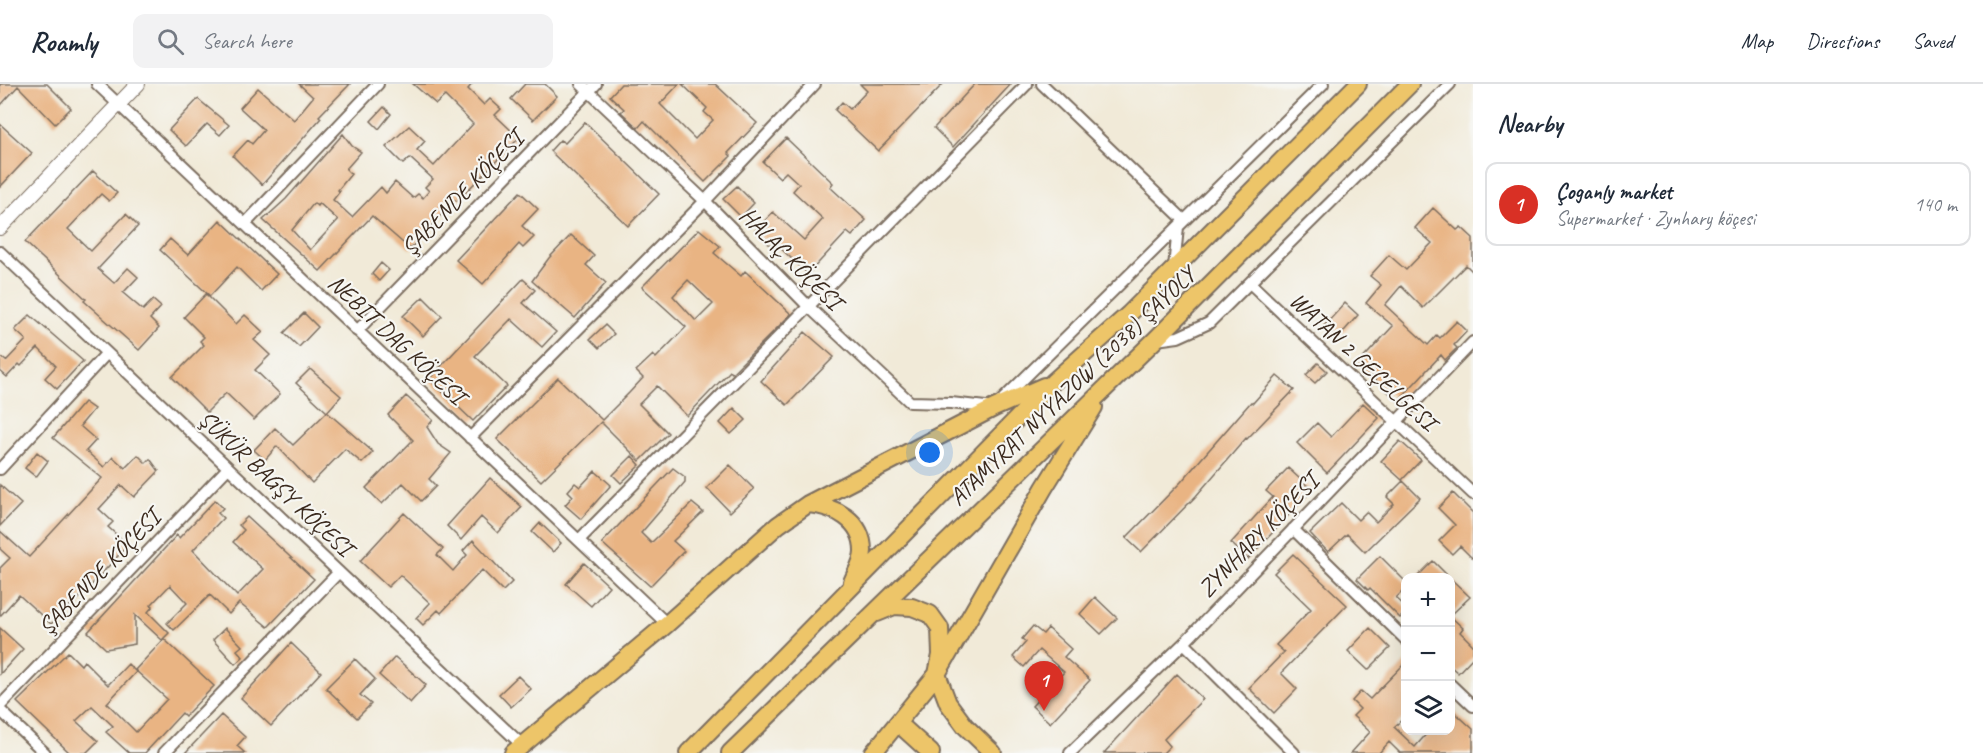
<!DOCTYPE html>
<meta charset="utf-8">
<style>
:root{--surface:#fff;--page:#f2f2f3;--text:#1f2937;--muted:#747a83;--line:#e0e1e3;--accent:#d93025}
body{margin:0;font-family:Caveat,sans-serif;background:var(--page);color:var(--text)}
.controls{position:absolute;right:18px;bottom:18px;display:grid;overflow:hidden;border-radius:12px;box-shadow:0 6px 24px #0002}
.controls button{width:54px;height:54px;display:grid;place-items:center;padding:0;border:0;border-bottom:2px solid var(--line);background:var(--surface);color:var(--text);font:30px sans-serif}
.you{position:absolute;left:930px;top:369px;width:21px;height:21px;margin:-15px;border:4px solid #fff;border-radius:50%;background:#1a73e8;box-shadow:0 0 0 9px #1a73e833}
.badge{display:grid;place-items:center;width:39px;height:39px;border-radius:50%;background:var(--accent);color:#fff;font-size:20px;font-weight:700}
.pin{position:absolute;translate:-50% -50px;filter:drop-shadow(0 2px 3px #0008)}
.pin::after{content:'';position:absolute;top:32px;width:21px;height:18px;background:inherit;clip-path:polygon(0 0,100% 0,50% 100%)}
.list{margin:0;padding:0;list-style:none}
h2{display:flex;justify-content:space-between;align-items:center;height:78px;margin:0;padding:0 24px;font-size:26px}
h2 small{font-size:20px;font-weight:400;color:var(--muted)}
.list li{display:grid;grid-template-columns:39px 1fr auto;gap:18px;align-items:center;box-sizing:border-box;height:84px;margin:0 12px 12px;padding:0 12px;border:2px solid var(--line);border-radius:12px}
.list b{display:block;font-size:22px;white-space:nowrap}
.list p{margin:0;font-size:20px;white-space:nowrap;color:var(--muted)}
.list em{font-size:20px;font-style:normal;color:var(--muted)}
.icon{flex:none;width:33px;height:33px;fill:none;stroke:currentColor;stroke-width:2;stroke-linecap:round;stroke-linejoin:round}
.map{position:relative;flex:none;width:1473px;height:669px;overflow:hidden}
header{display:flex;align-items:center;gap:36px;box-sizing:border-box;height:84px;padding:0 30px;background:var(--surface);border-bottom:2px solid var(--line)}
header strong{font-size:28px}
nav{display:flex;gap:33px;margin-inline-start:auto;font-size:21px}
.search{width:420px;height:54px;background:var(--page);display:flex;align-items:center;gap:15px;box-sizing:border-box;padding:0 21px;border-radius:12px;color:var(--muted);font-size:22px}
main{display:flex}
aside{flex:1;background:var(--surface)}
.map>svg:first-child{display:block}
.building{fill:#e9b483;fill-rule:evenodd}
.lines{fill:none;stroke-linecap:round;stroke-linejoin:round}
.minor-casing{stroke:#7b6d5f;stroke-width:14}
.tertiary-casing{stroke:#7b6d5f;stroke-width:16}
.primary-casing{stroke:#7b6d5f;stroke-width:20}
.minor{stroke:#fff;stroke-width:10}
.tertiary{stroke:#fff;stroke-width:14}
.primary{stroke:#edc569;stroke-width:16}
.labels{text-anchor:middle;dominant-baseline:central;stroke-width:4.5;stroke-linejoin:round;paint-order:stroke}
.street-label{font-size:24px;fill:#3b2a1e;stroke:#f6f6f2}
</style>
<header>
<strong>Roamly</strong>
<div class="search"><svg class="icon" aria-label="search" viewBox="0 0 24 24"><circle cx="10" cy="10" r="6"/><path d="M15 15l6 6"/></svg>Search here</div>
<nav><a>Map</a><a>Directions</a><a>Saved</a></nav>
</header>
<main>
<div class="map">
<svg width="1473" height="669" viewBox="0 0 1473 669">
<rect width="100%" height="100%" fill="#f6f6f2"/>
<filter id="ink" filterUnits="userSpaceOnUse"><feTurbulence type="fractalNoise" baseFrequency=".0167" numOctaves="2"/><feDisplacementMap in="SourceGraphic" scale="12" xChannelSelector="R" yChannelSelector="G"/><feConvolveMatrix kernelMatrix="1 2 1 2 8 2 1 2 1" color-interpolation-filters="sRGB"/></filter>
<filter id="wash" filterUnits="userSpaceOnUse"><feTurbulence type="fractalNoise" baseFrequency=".008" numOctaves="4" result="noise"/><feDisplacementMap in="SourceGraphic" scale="24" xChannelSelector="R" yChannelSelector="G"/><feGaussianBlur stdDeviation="1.35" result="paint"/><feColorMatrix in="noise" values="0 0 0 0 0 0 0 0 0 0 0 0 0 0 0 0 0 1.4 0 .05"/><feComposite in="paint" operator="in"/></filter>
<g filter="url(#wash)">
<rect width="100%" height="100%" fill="#f1ead8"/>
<g id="blocks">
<!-- building -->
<path class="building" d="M0,0H47L71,24L55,40L18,2L0,22Z
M299,0H350L319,32L321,34L262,101L233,72L248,56L252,60L264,46L240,24L258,4L294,36L313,13Z
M413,0H472L468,5L484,21L490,15L501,25L495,31L519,54L457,117L455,116L410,165L372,132L320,187L263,136L286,115L343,50L352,62L361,68L346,85L351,90L338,106L340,107L333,116L352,133L381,103L386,109L395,98L413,114L418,110L423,114L429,107L425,103L433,95L410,74L403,80L386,63L409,42L425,57L417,66L434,82L473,40L445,12L436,20ZM314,119L317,122L319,119L338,136L310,166L292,146Z
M525,0H545L557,12L533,36L511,15Z
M621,0H679L660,20L695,55L713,36L704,28L707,24L682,0H715L757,39L728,69L731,72L705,98L644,37L638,44L621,28L624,25L610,12Z
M860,0H943L878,67L835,26L842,18L850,25L867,7Z
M975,0H1011L953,63L934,44Z
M198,15L229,41L220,51L207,40L186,62L169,46Z
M384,23L391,30L379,45L371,37Z
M585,38L659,110L628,142L550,67L560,56L565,59Z
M0,40L32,69L0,103Z
M786,54L833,99L830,103L866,136L852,152L847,148L808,190L775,159L772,163L755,147L773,128L804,156L823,135L793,107L799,100L786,88L780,94L763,78Z
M93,87L117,109L109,117L101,110L68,145L91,167L126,130L138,142L98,185L114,199L128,184L138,193L123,209L143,226L153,216L161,223L150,235L159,244L139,266L84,217L86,215L25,158Z
M737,102L754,119L741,133L723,115Z
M520,108L538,125L522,142L534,153L523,164L519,160L483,200L456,176Z
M1433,124L1457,146L1461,143L1473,154V188L1466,181L1423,224L1401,202L1385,221L1428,261L1437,251L1440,254L1457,237L1467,247L1454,261L1457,264L1445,276L1441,271L1398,317L1358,280L1393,242L1366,219L1381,201L1370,192L1389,171L1406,186L1432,159L1415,144Z
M220,136L277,190L261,207L237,183L210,212L160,166L170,155L188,171Z
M699,145L720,162L714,169L741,192L745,187L791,230L732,289L730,287L687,332L657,302L639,320L668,349L640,377L601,338L541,397L497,355L558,294L602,336L629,309L643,294L636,287L653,271L656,274L686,243L642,203ZM688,196L713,220L696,237L673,212Z
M571,151L594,172L586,181L606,199L575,234L532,197L549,174Z
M381,179L389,186L379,197L372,190Z
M523,195L535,206L523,219L556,248L542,263L511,235L475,272L507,302L473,337L429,295Z
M206,210L236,240L245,231L263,248L254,256L270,271L255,286L280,310L254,336L226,309L207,328L172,293L204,261L200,257L204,253L184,233Z
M423,213L442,232L423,252L403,232Z
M1345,219L1358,231L1338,254L1324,242Z
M304,229L318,243L299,263L284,249Z
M30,231L83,277L57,305L45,294L56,282L38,264L21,282L19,280L7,293L0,287V272L6,277L26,256L15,246Z
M605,241L614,250L599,264L590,255Z
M805,248L834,273L787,321L761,297Z
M1318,279L1327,287L1315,299L1306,291Z
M310,285L341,312L327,328L296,299Z
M1277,292L1294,306L1247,355L1246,354L1196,412L1141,468L1126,454L1181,398L1251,318L1253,319Z
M406,312L433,336L427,343L438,360L451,369L429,395L436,402L421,417L403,399L382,420L366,404L413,356L388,331Z
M84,318L94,325L80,342L96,356L86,367L104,383L113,373L125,384L138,371L146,379L150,375L159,387L134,413L121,401L99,425L113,438L108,443L128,461L71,523L70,521L51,540L19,511L0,532V484L10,474L0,465V447L29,473L102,394L53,354Z
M1363,319L1379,334L1327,389L1297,359L1317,339L1331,353Z
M734,324L746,336L731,350L720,339Z
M327,328L373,368L362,379L345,365L312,399L277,362L265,376L254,366L275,344L293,361Z
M1400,357L1421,376L1402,396L1381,377Z
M37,368L48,377L36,393L25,384Z
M632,372L640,381L621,399L613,391Z
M730,381L754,405L730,428L707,404Z
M673,384L685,393V398L641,449L651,459L692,419L703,428L673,457L684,467L650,502L602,459Z
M1288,384L1312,406L1248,475L1231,459L1273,413L1266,407Z
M595,387L611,401L581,435L565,421L573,412L568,407L575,399L580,403Z
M490,394L522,423L498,449L481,433L461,456L447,442Z
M1403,397L1420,414L1365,468L1347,450L1328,468L1310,449L1341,419L1358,436L1366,428L1376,438L1394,420L1387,413Z
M0,401L21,420L0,442Z
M1453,409L1473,429V475L1460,462L1452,470L1439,457L1455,441L1438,424Z
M215,416L223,424L218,429L223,434L193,466L237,512L263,485L233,458L244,446L239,441L247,433L314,495L268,543L239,519L229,530L210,511L174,546L167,539L187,519L170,501L151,521L153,522L148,528L169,549L162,556L135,531V560L106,565L88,548L177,451L179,454Z
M404,429L443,465L437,471L453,487L467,471L463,467L473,456L512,498L503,507L482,486L441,529L438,526L423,541L416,534L430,519L400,491L388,503L360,477Z
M540,439L561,459L553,468L532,448Z
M1293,470L1347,521L1281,589L1297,605L1274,629L1249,604L1284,568L1276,561L1311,525L1274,489Z
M1380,472L1406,498V504L1396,514L1406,523V528L1400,534L1370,504L1368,506L1357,495Z
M1433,477L1450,494H1416Z
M584,479L609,502L591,522L566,500Z
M1450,494L1470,513L1450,532Z
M1095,513L1117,534L1101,550L1080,530Z
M1450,532L1463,544L1460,548L1473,561V573L1458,589L1450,582Z
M1033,542L1043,550L1048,544L1071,565L1064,573L1090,596L1050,639L1032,622L1064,588L1039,566L1024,583L1013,573L1026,558L1022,555Z
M0,544L23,565L0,590Z
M225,544L242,562L237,566L243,573L235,580L213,556Z
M1370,544L1390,564L1368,586L1348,567Z
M164,555L214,602L185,632L182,629L145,669H129L106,648L113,642L92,622L76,637L98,657L86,669H70L17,618L68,568L81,581L84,577L108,601L128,580L136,588L107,619L136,648L167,615L135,586Z
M291,559L321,588L271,642L241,614Z
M395,573L426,601L410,619L379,591Z
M355,575L375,595L360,611L371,620L357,634L326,604Z
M1406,578V632L1394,643L1415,663L1430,646H1450V624L1473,645V669H1400L1389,658L1379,669H1351L1370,648L1353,632L1360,625L1352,617L1361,607L1370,615Z
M1177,590L1203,615L1164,655L1170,662L1163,669H1104Z
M518,592L531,605L511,623L499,610Z
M221,631L245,653L237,662L245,669H185Z"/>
</g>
</g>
<g filter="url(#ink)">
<use href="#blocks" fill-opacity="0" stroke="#7b6d5f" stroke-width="1.5"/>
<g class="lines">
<!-- minor casing -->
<g class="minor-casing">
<path id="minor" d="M97,0L667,540
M581,0L705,117L808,222L910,318L951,319L994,324L1323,0
M1042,0L1184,136
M245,140L378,0
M0,168L522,661
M1174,184L1178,143
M1250,199L1473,410
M357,247L596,0
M1156,256L1178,253L1209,239L1450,0
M470,354L705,117L815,0
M0,385L107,269
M1293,445L1406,556
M579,456L1027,0
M1184,559L1294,669
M1450,600L1473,622
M0,622L228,384
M0,626L45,669
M164,669L339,488
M1070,669L1184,559L1473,258"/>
</g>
<!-- tertiary casing -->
<g class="tertiary-casing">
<path id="tertiary" d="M0,144L138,0"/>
</g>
<!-- primary casing -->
<g class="primary-casing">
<path id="primary" d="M808,420C834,422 863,436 863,467C863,478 856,488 852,498
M877,529L894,522L912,523L930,530L940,544L941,571L937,590L948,619L965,642L993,669
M898,639L931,669
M513,669L667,540L778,441L808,420L994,324L1044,302
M688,669L1053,298L1129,230L1358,0
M730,669L1155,256L1410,0
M873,669L937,590L1044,404L1094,323"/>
</g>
<!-- minor -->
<use href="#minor" class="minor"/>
<!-- tertiary -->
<use href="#tertiary" class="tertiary"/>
<!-- primary -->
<use href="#primary" class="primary"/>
</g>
</g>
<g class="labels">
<!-- street labels -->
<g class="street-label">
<text transform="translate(462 109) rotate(-46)">ŞABENDE KÖÇESI</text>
<text transform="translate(791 174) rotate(45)">HALAÇ KÖÇESI</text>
<text transform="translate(397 255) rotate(43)">NEBIT DAG KÖÇESI</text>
<text transform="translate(1363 277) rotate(43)">WATAN 2 GEÇELGESI</text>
<text transform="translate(1072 302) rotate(-44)">ATAMYRAT NYÝAZOW (2038) ŞAÝOLY</text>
<text transform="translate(276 399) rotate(43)">ŞÜKÜR BAGŞY KÖÇESI</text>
<text transform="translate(1258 451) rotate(-46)">ZYNHARY KÖÇESI</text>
<text transform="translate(99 488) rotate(-46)">ŞABENDE KÖÇESI</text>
</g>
</g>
</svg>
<div class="controls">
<button>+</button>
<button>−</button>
<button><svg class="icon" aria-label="layers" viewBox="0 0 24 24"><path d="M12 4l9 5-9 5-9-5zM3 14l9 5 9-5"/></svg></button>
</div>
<div class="you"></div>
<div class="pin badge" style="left:1044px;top:627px">1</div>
</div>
<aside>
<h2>Nearby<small></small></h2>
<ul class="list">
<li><span class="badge">1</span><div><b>Çoganly market</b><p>Supermarket · Zynhary köçesi</p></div><em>140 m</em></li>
</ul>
</aside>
</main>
